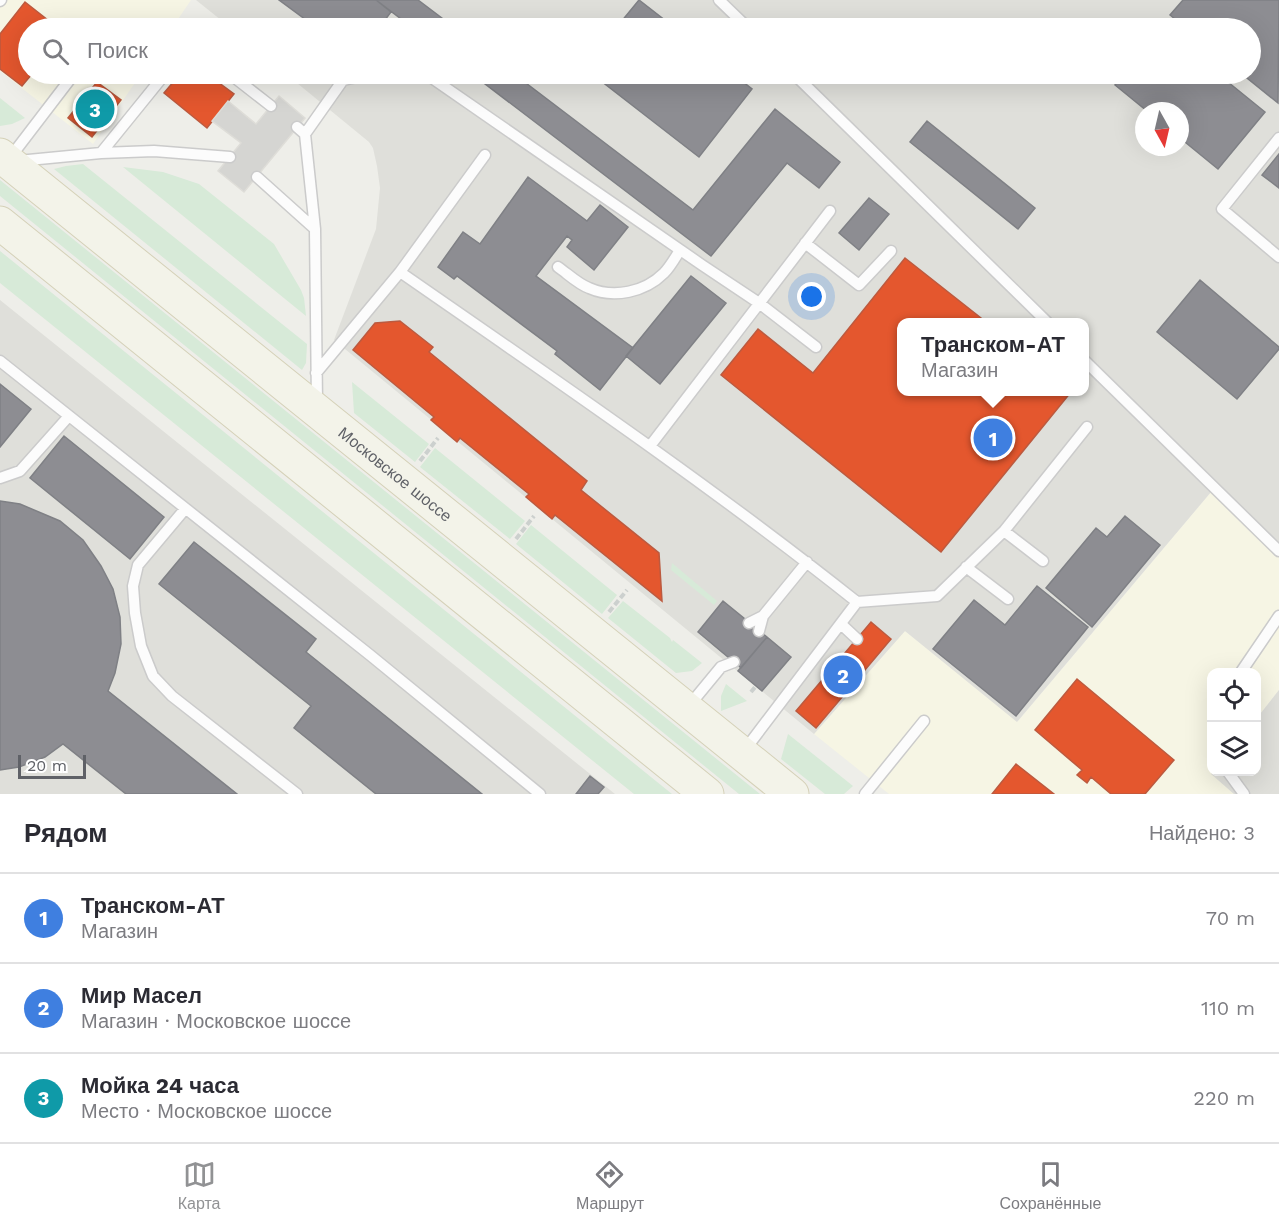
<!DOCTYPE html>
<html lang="ru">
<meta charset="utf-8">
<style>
:root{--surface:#fff;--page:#f7f7f7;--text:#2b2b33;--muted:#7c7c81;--line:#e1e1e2;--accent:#919294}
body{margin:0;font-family:"Work Sans",sans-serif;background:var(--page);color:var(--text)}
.controls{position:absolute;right:18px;bottom:18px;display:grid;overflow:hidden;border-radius:12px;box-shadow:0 6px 24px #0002}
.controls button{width:54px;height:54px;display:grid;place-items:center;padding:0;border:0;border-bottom:2px solid var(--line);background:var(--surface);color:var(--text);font:30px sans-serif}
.compass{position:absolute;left:1135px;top:102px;width:54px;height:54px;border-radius:50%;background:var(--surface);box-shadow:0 6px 24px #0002;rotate:172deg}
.scale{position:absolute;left:18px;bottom:15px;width:68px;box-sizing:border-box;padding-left:6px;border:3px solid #5f6167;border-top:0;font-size:16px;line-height:21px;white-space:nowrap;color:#5f6167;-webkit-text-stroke:4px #fff;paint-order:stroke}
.you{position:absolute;left:812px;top:297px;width:21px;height:21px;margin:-15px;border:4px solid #fff;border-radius:50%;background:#1a73e8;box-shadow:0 0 0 9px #1a73e833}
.badge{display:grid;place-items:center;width:39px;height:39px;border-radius:50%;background:var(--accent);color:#fff;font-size:20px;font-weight:700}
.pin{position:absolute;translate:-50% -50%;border:3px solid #fff;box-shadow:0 2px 6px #0006}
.popup{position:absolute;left:897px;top:318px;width:192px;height:78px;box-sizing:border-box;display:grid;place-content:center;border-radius:12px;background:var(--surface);filter:drop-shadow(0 2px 4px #0005);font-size:20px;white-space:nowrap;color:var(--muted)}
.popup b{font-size:22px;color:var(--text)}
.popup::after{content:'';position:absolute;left:50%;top:100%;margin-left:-12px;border:12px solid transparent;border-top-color:var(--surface)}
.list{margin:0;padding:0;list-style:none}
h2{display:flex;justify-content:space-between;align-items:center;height:78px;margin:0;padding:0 24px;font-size:26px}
h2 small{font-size:20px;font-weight:400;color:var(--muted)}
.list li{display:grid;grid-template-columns:39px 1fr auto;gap:18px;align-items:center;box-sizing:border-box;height:90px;padding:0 24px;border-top:2px solid var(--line)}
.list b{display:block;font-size:22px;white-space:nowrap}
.list p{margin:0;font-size:20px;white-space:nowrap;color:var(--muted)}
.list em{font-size:20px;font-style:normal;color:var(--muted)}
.icon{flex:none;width:33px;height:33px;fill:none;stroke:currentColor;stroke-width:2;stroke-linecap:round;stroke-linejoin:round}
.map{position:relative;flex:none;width:1279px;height:794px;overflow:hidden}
.search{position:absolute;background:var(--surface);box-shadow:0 6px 24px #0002;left:18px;right:18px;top:18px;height:66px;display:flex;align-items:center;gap:15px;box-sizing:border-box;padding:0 21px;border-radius:33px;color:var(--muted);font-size:22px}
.sheet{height:348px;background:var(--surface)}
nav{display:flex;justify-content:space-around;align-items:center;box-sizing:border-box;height:84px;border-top:2px solid var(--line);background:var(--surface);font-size:16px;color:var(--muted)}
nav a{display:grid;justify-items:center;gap:3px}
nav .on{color:var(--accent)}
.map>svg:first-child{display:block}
.commercial{fill:#f6f5e4}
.industrial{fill:#dfdfda;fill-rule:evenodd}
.green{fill:#d7ead8}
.shops{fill:#e4572e;stroke:#bc5a3f;stroke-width:1.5}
.industry{fill:#8d8d92;stroke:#7f8085;stroke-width:1.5}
.building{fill:#d5d5d2;stroke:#deddd8;stroke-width:1.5}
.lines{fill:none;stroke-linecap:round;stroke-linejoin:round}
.service-casing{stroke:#cbcbcb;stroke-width:13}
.primary-casing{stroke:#d5d1b8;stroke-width:35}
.path{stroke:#ccd0ce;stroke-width:4;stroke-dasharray:6 3;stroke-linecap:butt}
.service{stroke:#fcfcfc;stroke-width:10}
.primary{stroke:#f3f3e9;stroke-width:33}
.labels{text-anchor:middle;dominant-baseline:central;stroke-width:6;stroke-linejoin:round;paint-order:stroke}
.street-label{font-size:16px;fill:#5f6167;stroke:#fff}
</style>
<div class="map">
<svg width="1279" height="794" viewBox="0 0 1279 794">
<rect width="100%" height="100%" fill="#eeeee9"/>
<!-- commercial -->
<path class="commercial" d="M0,0H191L172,28H28V74H141L93,144L0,71Z
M1211,492L1279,555V690L1257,718L1256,672H1212V772H1213L1212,774L1234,794H889L814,734L905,631L1018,721Z"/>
<!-- industrial -->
<path class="industrial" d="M196,0H1279V555L1211,492L1017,722L905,631L814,734L334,340L376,229L380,188L377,166L373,148L369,142L286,74H1250V28H231ZM1144,111H1180V147H1144ZM902,322H1084V392H902Z
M0,300L615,794H0Z
M1279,690V794H1234L1211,774L1213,772H1256L1257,718Z"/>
<!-- green -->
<path class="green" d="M0,98L25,118L12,124L0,126Z
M83,164L307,344L306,363L302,370L54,169L66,166Z
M123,167L163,172L199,184L274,244L301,290L304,298L306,316Z
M0,180L760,794H739L0,196Z
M0,251L672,794H634L0,283Z
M352,382L429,444L415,462L354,413Z
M435,448L525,521L510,539L420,467Z
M531,525L617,595L602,614L516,544Z
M672,563L717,601L714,605L671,570Z
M623,601L670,638L672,642L673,640L702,663L692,671L676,673L608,618Z
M726,684L747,701L721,711V696Z
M788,734L853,786L844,794H825L781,759Z"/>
<!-- shops -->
<path class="shops" d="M25,2L58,28H28V74H32L22,86L0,69V34Z
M180,74H207L234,94L207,128L164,93Z
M97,82L121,100L92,137L68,118Z
M905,258L986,322H902V392H1071L941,552L721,375L758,329L813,373Z
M400,321L433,347L429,352L587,481L581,490L659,553L662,601L555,515L552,519L526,497L529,494L460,438L457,442L431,420L434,417L353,350L375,323Z
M871,622L891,639L816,728L796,711Z
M1077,679L1174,760L1145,794H1111L1091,777L1087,783L1077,775L1082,770L1035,730Z
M1016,764L1054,794H992Z"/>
<!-- industry -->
<path class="industry" d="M279,0H376L391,12L379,28H317Z
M376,0H418L455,28H413Z
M639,0L675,28H616Z
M1183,0H1279L1278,103L1242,74H1250V28H1186L1170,15Z
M472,74H514L693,210L775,109L840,162L819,188L787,163L711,256Z
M592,74H733L752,89L699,157Z
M1124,74H1218L1265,112L1218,169L1180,138V111H1147L1115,85Z
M927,121L1035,208L1018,229L910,142Z
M1279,154V188L1262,175Z
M528,177L587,221L600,205L628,227L594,270L567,247L572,240L567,236L536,276L633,348L600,390L555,354L557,351L457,276L454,279L438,267L463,232L480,244Z
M869,198L889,214L859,250L839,233Z
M691,276L726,303L660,384L626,356Z
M1200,280L1279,347V349L1237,399L1157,332Z
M0,384L31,409L0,447Z
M64,436L164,517L130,559L30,478Z
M0,501L20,504L60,521L83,540L101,566L113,589L120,617L121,644L115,673L108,691L237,794H126L63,744L45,757L19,767L0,770Z
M1125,516L1160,545L1092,627L1046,588L1096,528L1107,537Z
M194,542L316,639L306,652L482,794H376L294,728L311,706L159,584Z
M1037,586L1088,627L1016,716L933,649L974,600L1005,625Z
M723,601L767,637L741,668L698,632Z
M767,637L791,657L762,691L738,671Z
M590,776L604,787L598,794H576Z"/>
<!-- building -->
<path class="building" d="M279,96L305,118L244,192L218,171L241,143L212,121L228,101L256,124Z"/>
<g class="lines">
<!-- service casing -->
<g class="service-casing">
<path id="service" d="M719,0L748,28
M0,1L1,0
M230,74L271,106
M426,74L702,265L759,303L816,347
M794,74L1047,322
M343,80L372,74
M297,127L305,134L315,229
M305,134L343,80L336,74
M1279,138L1222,209L1279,257
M101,153L165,74
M9,159L74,74
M18,161L101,153L154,151L230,157
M257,177L315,229L317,403
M805,243L859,285L891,251
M558,267C568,274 578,284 589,288C614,299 645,292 664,273C670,267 675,258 680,250
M400,272C554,379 710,485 857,602L937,596L1004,531L1087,427
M1084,360L1279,551
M0,361L370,655L540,794
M316,373L400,272L485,155
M650,446L830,211
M0,478L20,471L69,416
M185,509L138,565L133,586L135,613L141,646L153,676L172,696L297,794
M1004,531L1043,561
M966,567L1008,599
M749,623L763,616
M841,624L857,639
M759,631L763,616L807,562
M1241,672L1279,616
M688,707L721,667L734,662
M744,751L857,602
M1228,772L1244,794
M865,794L924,721"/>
</g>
<!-- primary casing -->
<g class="primary-casing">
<g id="primary">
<path id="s1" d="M0,155L792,794"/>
<path d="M0,223L707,794"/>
</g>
</g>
<!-- path -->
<path class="path" d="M420,461L438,438
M516,539L534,516
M609,612L627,590
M751,692L756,686"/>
<!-- service -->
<use href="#service" class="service"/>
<!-- primary -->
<use href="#primary" class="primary"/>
</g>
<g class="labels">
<!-- street labels -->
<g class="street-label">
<text stroke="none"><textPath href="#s1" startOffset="508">Московское шоссе</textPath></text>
</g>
</g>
</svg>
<div class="controls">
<button><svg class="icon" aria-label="locate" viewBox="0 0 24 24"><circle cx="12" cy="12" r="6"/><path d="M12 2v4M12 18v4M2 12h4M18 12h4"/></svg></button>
<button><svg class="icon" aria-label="layers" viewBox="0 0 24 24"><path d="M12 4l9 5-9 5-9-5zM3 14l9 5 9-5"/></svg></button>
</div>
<svg class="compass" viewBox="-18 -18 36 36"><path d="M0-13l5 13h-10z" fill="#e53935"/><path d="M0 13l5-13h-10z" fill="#7c7c81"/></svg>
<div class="scale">20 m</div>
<div class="you"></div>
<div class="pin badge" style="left:993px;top:438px;background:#3f7fe0">1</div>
<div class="popup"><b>Транском-АТ</b>Магазин</div>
<div class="pin badge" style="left:843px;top:675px;background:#3f7fe0">2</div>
<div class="pin badge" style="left:95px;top:109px;background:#0f9aa8">3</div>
<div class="search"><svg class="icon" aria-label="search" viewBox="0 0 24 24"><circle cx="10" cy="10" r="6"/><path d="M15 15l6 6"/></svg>Поиск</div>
</div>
<section class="sheet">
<h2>Рядом<small>Найдено: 3</small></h2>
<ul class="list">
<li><span class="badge" style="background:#3f7fe0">1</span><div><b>Транском-АТ</b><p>Магазин</p></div><em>70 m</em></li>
<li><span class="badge" style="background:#3f7fe0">2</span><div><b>Мир Масел</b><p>Магазин · Московское шоссе</p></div><em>110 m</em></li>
<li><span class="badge" style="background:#0f9aa8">3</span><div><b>Мойка 24 часа</b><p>Место · Московское шоссе</p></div><em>220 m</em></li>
</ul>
</section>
<nav>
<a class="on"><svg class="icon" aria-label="map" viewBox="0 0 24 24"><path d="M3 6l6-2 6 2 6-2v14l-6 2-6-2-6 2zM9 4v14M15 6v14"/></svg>Карта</a>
<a><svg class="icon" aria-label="directions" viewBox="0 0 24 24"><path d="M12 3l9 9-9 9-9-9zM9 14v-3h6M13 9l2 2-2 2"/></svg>Маршрут</a>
<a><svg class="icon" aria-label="saved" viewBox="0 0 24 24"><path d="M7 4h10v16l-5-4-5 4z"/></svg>Сохранённые</a>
</nav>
